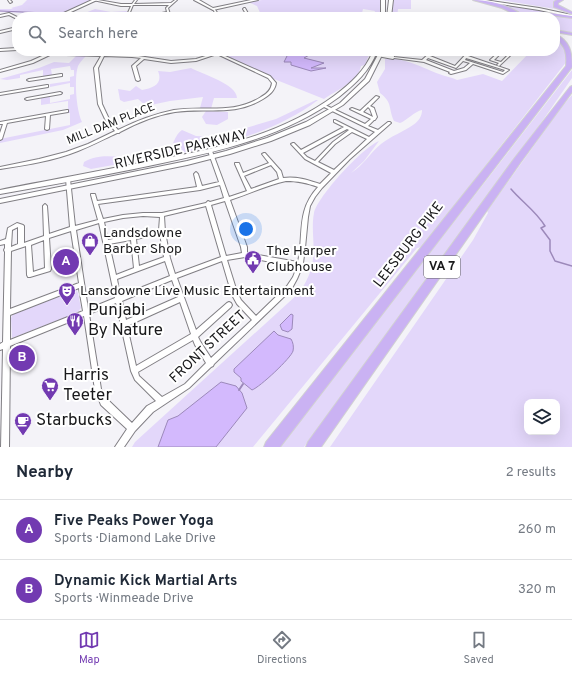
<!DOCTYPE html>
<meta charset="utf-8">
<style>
:root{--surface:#fff;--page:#f2f2f3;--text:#1f2937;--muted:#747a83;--line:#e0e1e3;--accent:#723ab1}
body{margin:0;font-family:Overpass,sans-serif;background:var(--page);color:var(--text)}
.controls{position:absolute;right:12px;bottom:12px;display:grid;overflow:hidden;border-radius:8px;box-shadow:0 4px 16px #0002}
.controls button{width:36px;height:36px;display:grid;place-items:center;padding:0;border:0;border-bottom:1px solid var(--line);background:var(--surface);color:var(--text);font:20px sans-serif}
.you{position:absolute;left:246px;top:229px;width:14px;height:14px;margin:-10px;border:3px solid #fff;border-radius:50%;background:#1a73e8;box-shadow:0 0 0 6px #1a73e833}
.badge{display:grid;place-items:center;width:26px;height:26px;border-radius:50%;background:var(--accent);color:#fff;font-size:13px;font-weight:700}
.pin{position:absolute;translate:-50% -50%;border:2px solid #fff;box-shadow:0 1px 4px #0006}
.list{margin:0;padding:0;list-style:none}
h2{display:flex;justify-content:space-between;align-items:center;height:52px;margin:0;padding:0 16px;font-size:17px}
h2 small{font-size:13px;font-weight:400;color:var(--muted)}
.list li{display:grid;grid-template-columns:26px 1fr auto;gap:12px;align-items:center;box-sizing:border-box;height:60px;padding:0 16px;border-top:1px solid var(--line)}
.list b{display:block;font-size:15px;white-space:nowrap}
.list p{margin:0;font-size:13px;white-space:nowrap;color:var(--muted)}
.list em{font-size:13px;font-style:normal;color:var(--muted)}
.icon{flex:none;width:22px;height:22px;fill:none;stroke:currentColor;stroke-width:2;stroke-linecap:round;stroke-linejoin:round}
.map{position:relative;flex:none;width:572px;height:447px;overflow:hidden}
.search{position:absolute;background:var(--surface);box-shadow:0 4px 16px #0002;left:12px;right:12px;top:12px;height:44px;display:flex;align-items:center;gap:10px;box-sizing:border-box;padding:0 14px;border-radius:16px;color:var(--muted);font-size:15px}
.sheet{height:172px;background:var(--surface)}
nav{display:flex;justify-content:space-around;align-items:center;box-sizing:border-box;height:56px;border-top:1px solid var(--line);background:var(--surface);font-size:11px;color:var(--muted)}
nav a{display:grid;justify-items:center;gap:2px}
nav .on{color:var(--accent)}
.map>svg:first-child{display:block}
.green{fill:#e3d7fa;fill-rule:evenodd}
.water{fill:#d3b9fd;stroke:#9c89ba}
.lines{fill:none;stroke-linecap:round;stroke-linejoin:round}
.stream-far2{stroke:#9c89ba;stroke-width:1}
.stream-far1{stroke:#9c89ba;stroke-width:1.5}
.stream{stroke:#9c89ba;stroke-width:2}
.street-casing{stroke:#817f84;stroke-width:2}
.secondary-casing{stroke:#817f84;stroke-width:2}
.highway-casing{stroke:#d1d1d2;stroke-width:2}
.street{fill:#fff;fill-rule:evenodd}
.secondary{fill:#fff;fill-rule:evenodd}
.highway{fill:#cab2f3;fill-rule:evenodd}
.labels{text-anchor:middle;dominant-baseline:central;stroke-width:4;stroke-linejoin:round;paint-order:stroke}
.far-street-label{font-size:12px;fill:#1a1a1c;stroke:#fff}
.shield{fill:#fff;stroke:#5f5f60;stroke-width:1}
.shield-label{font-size:13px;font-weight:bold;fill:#1a1a1c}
.street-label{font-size:14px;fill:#1a1a1c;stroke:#fff}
.poi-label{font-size:14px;fill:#1a1a1c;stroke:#fff;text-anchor:start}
.near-poi-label{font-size:17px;fill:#1a1a1c;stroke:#fff;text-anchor:start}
</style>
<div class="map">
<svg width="572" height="447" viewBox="0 0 572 447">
<rect width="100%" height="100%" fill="#f4f3f8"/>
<!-- green -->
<path class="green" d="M27,0H89L91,1L54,17H35L28,13L0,12V9H13L11,8L22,5Z
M262,0H381L380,17H373L375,11L363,9L362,13C350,11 340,14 328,14L326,17H262L257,6L248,2Z
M394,0H411V9H398L397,17H390Z
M501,0H558L557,1L558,8L562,10Z
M492,3L561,14L524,17Z
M95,9L111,12L127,11L126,14L82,17L80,15Z
M552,15L572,17V34L555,30V17H543Z
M555,36L565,44L567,61L422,247L417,248L253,447H132L135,442L299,293C306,283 312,271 313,259C315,244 311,228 314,213C318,196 362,148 379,141L364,161L351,173C363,166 370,153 381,144C391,136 403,132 413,125C419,121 422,116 422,110C415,111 406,121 400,123L394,121C388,108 393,103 380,93L377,82L385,69V59C403,56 426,70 442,75C448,77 451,77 457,80L483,74L502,81L531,51H555Z
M239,51H374L368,57L365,65L361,66C358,82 335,91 324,99L224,59Z
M77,55L86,56C83,59 80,62 78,66C74,78 76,110 82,122L63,130L0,143V139L70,125V113H68V101L41,105V98L50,96V103L70,99V95L74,94V87H70V83L50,87V84L70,81V77L74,76V70H71L70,66L51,69L52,75L43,77V70L20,75V78L7,80L0,79L39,68L54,62L69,63Z
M191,68C202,74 237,84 237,98H214L211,109L200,108L203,97L170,101L146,106L138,99L124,102L120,100L118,89L130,91L136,86L142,90C154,88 163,84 158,71L170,72Z
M572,70V78L541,123L304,447H279Z
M572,95V447H330L473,240L488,213L487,211L563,105ZM527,402H557V432H527Z
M316,100H318C257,147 164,155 91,169L83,166L84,162C109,147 138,168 166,152C174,147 174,135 182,130L196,136L216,137L276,119Z
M206,111L228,112V119L217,125L206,124L202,117Z
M76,290L78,293L81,308L77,313L12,338L11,318L13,314Z"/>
<!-- water -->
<path class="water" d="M297,51H309L311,54L304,58L324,63L311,68H326L311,71L291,65V62H284L288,54Z
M291,314L293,315L292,329L288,332L282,330L280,325Z
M274,331L278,335L291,339C293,342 294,347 293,351C291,358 260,387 252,390L241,381V378L234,372V369Z
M221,382L236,386L242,393L247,408L216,447H158L168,420L178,416Z"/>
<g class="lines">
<!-- stream-far2 -->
<path class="stream-far2" d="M0,11L46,13"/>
<!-- stream-far1 -->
<path class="stream-far1" d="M511,189C522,202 536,211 545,226L541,228L550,240V251L555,261L572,266"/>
<!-- stream -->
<path class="stream" d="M239,390L243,384"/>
<!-- street casing -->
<g class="street-casing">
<path id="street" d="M8,0H10L12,2L10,3Z
M93,0H98L121,4H132L135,0H137L134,4L171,3L175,0H177L168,8L171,17H169L167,14L147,17H141L167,12L166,8L169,5H133L128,17H126L131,6H121Z
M212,8H214L220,17H218Z
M244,8H245L250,17H248L243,9Z
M9,13L17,17V19L9,15L0,17V15Z
M17,48V50L0,51V49Z
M46,51H54L66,53L132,55L171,61L196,59L215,53L211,51H214L270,76L276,83C275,91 269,95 263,99C234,117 206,107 175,112C156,115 137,123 120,132L119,133H117C104,139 91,146 78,151C53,161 26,165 0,169V167L39,159L66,152L88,144L115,131L105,119L98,104L94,68L101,56L66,55L54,53L33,63L0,72V70L31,61L51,52ZM217,54L268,78L272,83C271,90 267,94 261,97C233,115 204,105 174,110C154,114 136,121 118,130L109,119L102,104L98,68L104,56L132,57L141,58L132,66L136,80L138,81L140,80L136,66L144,59L171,63L196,61Z
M391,51H393L394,57L422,60L432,51H435L430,56L455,66L469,51H472L468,56L509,70L503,74L473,64L466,70L451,74L449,73L450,72L424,62L394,58L393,59L372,55L374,54L391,56ZM428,58L456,68L463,61L470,63L464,68L454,71L426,60ZM466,58L505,70L503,72L465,60Z
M500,51H503L494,60L501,62L512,51H515L499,66L497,65L499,63L490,60Z
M61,74H62V76L29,81L27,80L29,79Z
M47,85H48V87L0,95V93Z
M60,92L62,93L61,94L27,100L25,99L27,98Z
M376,96L379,97L370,106L374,108L377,117L375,120H374L368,126L378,130L388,122H390L391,123L350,159L322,188L315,197L310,206L308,217L305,248L303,263L304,265L302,267L297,279L291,290L214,364L213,366L211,367L189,388L153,412L135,431L124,447H115L127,429L101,405L95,390L84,316L10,346L9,447H1L3,349L0,350V344L3,342L5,252L4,250L5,248V244L0,245V241L6,239L8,228L17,223L23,225L24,226V243L44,236L43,206L45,204L47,206L49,234L70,227L66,179L68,177L70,179L75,226L98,220L91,195V194H95L97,201L197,187L194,174L196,172L198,174L202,186L219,182L208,151L210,150L212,151L224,183L229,197L247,191L235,164V163H239L243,173L269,163L262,154L264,153H265L281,171L283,178C296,176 308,180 320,184L331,173L305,159L291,144L293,143H294L301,150L344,127L334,122V120H335L369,137L375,132L322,106L325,105L365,124L371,119L350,109L352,108L360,111ZM368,107L370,109L373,117L363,112ZM347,129L349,130L333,142L315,161L307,157L303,153ZM352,132L367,139L334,170L318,162L335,144ZM271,165L277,172L279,179L251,189L244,176ZM286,181C298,181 307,183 318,187C296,211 304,234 298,262L247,253V247L230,200C249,194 267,185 286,181ZM220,185L224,198L210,202L208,201L206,203L162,213H143L123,215L103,219L98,204L200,190ZM225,201L241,247L242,253L226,256L211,205ZM206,206L221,257L175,274L170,258L165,232L164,216ZM143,216L160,217L159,230L108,240L104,222L123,218ZM99,223L115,298L88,309L76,230ZM18,227V244L11,247L12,230ZM71,231L79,283L10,309L11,251L26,246L27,275L28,277H30L50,271L51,269L49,238ZM160,234L164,257L139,266L136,239ZM44,240L45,268L33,272L31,245ZM131,240L134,268L116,275L109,244ZM245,257L297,267L293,277L287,286L256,316L241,300L237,292L227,260ZM165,261L170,276L120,296L117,279ZM222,261L232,295L237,304L252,320L211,358L200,341L198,337L231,307L232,305L231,303L229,302L227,303L196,330L177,278ZM172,280L178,297L126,320L122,301ZM79,288L83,311L10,340V315ZM180,302L191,334L136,366L127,326ZM116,303L131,371L135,380L156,401L147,406L132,423L107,399L101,389L89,314ZM193,340L195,345L206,363L185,384L162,397L139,376L138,372Z
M67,110H68V112L50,115L49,129L47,130L45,129L46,116L7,123L2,139L0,140V133L3,124H0V122Z"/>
</g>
<!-- secondary casing -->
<g class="secondary-casing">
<path id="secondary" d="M92,0H97L60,17H55Z
M194,0H199L213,8L251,0H258L213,10Z
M381,0H385V17H381Z
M389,0H393L391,17H387Z
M475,0H484L539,8L572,15V17L539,10Z
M17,27V29L0,33V31Z
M373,51H377C370,71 355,84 339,97C279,141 206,154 134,169C90,178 45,186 0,194V190C45,181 90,173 134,164C204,151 275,139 334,96C350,84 365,71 373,51Z
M380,51H384L369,81L343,105L310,125L271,141L230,154L187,165L0,203V199L187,161L226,151L267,138L306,122L340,103L365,79Z"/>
</g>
<!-- highway casing -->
<g class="highway-casing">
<path id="highway" d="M473,0C491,0 511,6 525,17H520L502,8Z
M557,0H563L558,3V5L572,12V14L554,7V2Z
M549,13L572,16V18L549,15L538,17Z
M555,30L572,33V35L555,32Z
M555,34C570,41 572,52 572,67L280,447H264L266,442L566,66C567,54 566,46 555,38Z
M572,86V92L520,163L321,447H306L308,442L514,159L570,87Z"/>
</g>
<!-- street -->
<use href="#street" class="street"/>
<!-- secondary -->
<use href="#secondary" class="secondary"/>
<!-- highway -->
<use href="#highway" class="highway"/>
</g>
<!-- icons -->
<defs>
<g id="shop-pin" transform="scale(0.9)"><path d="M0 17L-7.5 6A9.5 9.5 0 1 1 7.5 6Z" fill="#723ab1" stroke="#fff"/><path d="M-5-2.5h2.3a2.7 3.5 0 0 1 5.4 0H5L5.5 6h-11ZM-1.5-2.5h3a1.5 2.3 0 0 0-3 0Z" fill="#fff"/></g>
<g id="civic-pin" transform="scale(0.9)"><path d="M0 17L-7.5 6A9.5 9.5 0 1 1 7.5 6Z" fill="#723ab1" stroke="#fff"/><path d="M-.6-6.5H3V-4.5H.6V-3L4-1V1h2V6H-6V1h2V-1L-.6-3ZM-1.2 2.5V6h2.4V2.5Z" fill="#fff"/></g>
<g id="theatre-pin" transform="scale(0.9)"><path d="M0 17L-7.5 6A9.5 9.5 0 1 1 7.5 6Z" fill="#723ab1" stroke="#fff"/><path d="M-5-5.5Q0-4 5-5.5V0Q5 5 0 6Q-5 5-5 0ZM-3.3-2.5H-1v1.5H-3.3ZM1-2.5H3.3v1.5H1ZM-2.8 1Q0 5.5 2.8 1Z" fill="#fff"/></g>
<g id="restaurant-pin" transform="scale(0.9)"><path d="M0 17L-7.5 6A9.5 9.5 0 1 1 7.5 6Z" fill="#723ab1" stroke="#fff"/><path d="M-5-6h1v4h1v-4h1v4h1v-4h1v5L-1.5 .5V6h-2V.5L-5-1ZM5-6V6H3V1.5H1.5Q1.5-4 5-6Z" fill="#fff"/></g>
<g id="supermarket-pin" transform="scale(0.9)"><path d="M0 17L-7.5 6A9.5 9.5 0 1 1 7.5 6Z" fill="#723ab1" stroke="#fff"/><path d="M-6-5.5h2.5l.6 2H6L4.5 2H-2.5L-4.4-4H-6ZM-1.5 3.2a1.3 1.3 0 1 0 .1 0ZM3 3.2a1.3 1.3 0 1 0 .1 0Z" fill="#fff"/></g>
<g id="cafe-pin" transform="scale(0.9)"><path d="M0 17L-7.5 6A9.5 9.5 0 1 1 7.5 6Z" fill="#723ab1" stroke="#fff"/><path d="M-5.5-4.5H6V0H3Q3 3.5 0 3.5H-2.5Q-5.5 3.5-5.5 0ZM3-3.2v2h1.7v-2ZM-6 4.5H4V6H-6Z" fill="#fff"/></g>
</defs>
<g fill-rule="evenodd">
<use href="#shop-pin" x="90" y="241"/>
<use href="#civic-pin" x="253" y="259"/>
<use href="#theatre-pin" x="67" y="291"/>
<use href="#restaurant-pin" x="75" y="321"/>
<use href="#supermarket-pin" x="50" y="386"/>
<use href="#cafe-pin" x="23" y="421"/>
</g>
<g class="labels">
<!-- far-street labels -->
<g class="far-street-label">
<text transform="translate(111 124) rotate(-22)">MILL DAM PLACE</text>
</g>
<!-- shield labels -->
<rect class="shield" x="424" y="256" width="36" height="22" rx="3"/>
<g class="shield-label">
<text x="442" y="267">VA 7</text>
</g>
<!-- street labels -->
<g class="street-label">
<text transform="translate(181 150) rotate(-13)">RIVERSIDE PARKWAY</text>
<text transform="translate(409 245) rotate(-52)">LEESBURG PIKE</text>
<text transform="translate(208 347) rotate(-43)">FRONT STREET</text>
</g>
<!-- poi labels -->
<g class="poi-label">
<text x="103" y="233">Landsdowne<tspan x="103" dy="16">Barber Shop</tspan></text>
<text x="266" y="251">The Harper<tspan x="266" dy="16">Clubhouse</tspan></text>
<text x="80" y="291">Lansdowne Live Music Entertainment</text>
</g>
<!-- near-poi labels -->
<g class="near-poi-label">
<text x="88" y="311">Punjabi<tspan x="88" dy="20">By Nature</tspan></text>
<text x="63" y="376">Harris<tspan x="63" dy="20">Teeter</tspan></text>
<text x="36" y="421">Starbucks</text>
</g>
</g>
</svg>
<div class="controls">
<button><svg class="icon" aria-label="layers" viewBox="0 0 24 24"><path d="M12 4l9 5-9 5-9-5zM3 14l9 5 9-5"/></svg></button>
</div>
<div class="you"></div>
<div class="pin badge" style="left:66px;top:262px">A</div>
<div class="pin badge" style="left:22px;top:358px">B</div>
<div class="search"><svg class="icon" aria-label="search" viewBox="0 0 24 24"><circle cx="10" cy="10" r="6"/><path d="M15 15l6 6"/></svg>Search here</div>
</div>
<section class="sheet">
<h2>Nearby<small>2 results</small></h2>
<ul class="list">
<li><span class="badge">A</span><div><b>Five Peaks Power Yoga</b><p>Sports · Diamond Lake Drive</p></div><em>260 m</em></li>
<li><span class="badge">B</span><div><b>Dynamic Kick Martial Arts</b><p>Sports · Winmeade Drive</p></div><em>320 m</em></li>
</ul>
</section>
<nav>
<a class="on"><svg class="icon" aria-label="map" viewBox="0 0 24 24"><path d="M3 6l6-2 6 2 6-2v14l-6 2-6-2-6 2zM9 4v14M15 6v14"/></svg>Map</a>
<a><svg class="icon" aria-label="directions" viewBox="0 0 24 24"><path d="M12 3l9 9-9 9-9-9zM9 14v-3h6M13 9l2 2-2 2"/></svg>Directions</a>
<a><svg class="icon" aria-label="saved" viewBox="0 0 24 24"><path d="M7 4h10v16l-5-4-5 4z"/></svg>Saved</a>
</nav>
